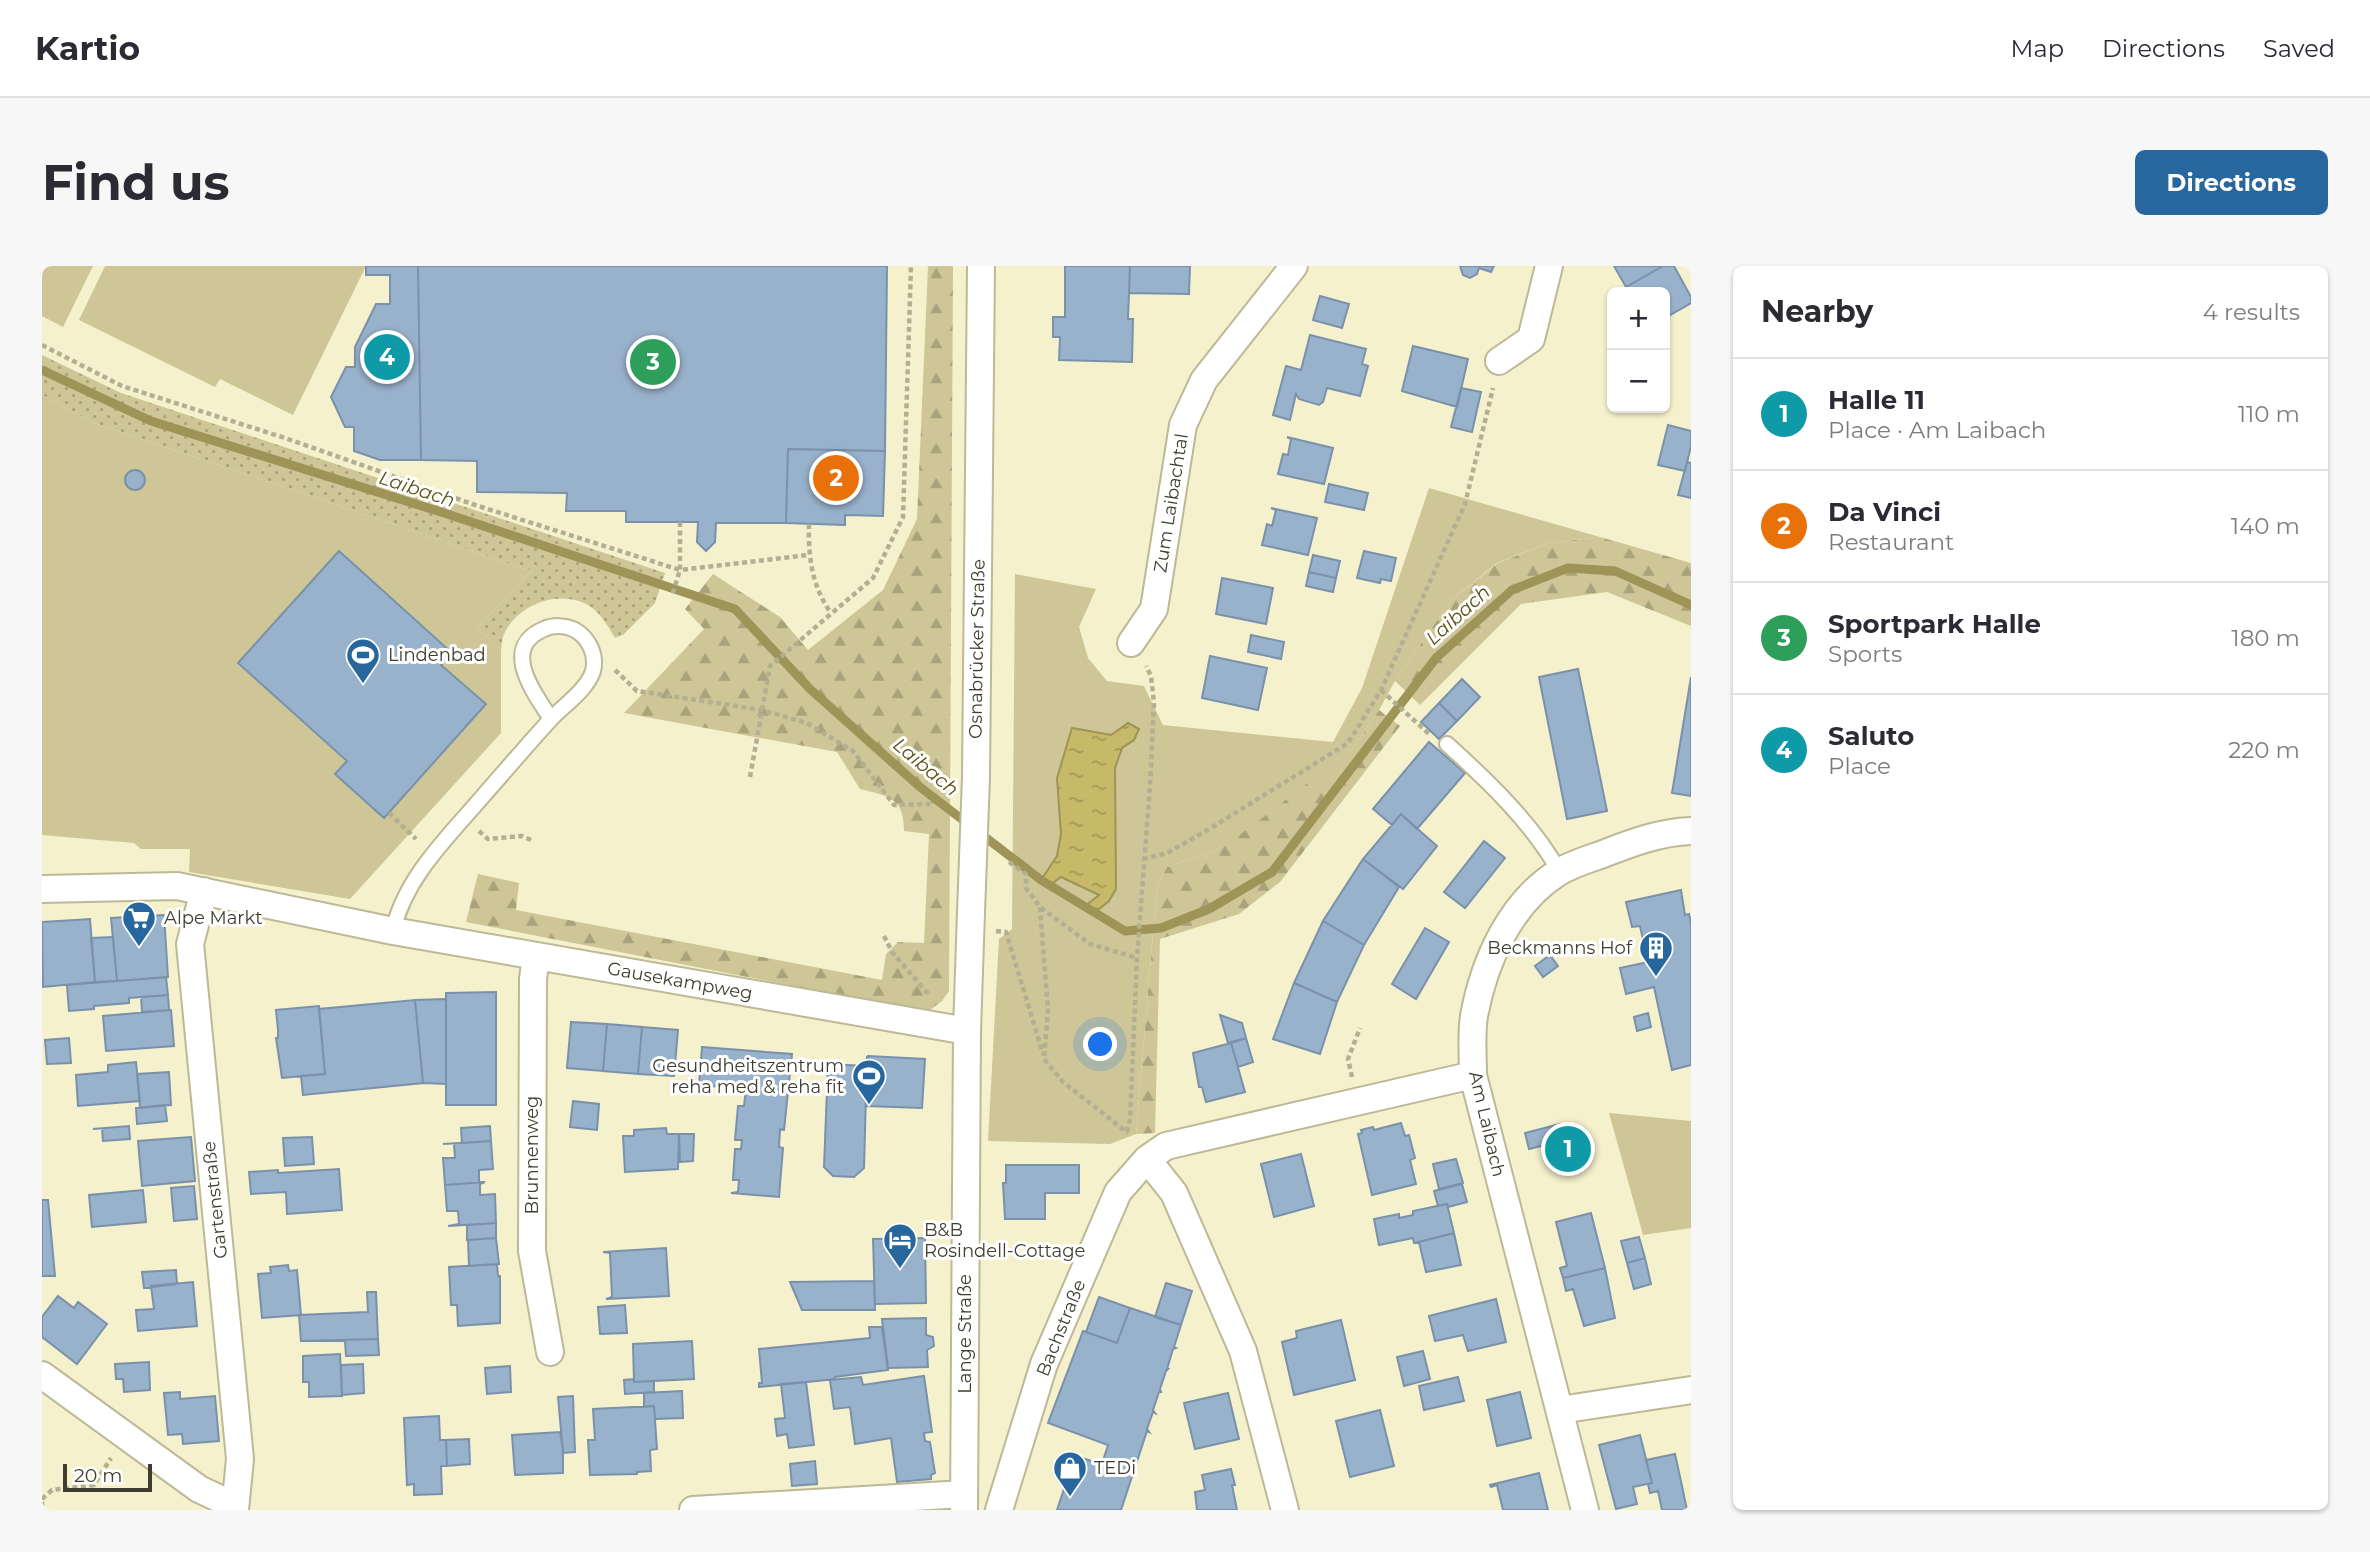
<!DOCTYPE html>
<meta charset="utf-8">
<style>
:root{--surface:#fff;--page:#f7f7f7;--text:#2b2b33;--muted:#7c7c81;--line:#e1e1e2;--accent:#28679d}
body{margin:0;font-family:Montserrat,sans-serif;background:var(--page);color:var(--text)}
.controls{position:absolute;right:21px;top:21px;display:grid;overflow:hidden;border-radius:10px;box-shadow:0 2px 5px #0004}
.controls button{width:63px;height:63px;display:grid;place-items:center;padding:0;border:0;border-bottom:2px solid var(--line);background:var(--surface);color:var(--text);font:35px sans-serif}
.scale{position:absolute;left:21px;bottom:18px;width:89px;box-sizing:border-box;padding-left:7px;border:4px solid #3f3d2f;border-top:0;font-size:19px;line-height:24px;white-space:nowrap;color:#3f3d2f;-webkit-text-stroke:5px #fff;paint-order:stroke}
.you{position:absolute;left:1059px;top:779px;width:24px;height:24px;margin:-18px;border:5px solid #fff;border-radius:50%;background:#1a73e8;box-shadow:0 0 0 10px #1a73e833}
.badge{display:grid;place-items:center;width:46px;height:46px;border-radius:50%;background:var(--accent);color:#fff;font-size:23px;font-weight:700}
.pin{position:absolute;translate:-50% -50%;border:4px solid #fff;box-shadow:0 2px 7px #0006}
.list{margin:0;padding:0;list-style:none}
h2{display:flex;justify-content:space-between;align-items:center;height:91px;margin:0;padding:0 28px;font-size:30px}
h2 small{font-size:23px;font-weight:400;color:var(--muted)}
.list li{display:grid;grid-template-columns:46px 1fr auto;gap:21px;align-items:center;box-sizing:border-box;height:112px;padding:0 28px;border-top:2px solid var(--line)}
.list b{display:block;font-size:26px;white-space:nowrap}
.list p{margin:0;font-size:23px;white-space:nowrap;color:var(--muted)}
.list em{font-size:23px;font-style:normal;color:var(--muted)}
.map{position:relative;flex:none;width:1649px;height:1244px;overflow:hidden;border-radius:10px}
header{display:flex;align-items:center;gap:42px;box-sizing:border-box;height:98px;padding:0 35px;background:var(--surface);border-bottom:2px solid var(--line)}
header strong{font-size:33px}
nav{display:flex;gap:38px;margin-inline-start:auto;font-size:24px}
.intro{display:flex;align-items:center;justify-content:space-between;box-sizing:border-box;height:168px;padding:0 42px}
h1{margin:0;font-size:49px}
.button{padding:18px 32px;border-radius:10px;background:var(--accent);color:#fff;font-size:24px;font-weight:700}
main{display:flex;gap:42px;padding:0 42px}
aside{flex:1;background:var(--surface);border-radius:10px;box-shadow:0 2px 5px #0004}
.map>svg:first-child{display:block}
.grass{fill:url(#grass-dots)}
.forest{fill:url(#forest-firs)}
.green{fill:#cec696}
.water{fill:url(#water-ripples);stroke:#9e9457;stroke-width:2}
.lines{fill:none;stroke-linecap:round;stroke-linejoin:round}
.stream{stroke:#9e9457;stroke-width:9}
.building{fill:#99b2cb;stroke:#7991aa;stroke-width:2}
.lane-casing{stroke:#bdb896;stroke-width:18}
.street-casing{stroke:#bdb896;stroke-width:30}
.path{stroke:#b2af93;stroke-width:4.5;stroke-dasharray:5 3.5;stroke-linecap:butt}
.lane{stroke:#fff;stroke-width:14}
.street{stroke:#fff;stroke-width:26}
.street-bridge-casing{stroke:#bdb896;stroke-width:30;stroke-linecap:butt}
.street-bridge{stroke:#fff;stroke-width:26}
.labels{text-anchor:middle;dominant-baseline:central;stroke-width:6;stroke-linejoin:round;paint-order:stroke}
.street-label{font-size:18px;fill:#3f3d2f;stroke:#fff}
.poi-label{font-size:18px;fill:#3f3d2f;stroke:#fff;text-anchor:start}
.water-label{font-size:19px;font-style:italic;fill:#5b5214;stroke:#fff}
</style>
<header>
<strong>Kartio</strong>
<nav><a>Map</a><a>Directions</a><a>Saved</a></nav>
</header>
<div class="intro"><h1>Find us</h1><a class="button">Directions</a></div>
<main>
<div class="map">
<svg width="1649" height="1244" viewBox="0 0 1649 1244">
<defs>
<pattern id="grass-dots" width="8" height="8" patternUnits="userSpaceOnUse" patternTransform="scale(1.75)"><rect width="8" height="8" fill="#cec696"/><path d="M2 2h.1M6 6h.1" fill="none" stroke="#a9a27b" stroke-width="1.8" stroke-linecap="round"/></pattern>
<pattern id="forest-firs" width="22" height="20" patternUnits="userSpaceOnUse" patternTransform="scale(1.75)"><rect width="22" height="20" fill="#cec696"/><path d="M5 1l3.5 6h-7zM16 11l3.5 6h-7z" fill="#a9a27b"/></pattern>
<pattern id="water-ripples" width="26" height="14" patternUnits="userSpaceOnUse" patternTransform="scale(1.75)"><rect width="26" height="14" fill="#c6b968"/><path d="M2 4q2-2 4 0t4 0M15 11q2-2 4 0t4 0" fill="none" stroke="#a29856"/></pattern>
</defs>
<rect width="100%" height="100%" fill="#f5f1cd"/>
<!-- grass -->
<path class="grass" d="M0,89L79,127L623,307L613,337L581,369L573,372C566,360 558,346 546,339C517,323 476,338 462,368C460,372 460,379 459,384L435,362L489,305L52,157L0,129Z"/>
<!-- forest -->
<path class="forest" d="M886,0H911L907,725L900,735L885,746L424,656L436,608L477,617L474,644L840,714L844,688L856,676L882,677L887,568L862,565C862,531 846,530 818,523L795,486L582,447L662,363L643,343L671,308L738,351L766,384L841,324L875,253Z
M1558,271L1649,297V360L1565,326L1479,338L1378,439L1353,415L1409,334L1456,297L1507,277Z
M1337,444L1358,460L1238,616L1197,648L1118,673L1113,867L1094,868L1115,620L1125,601L1176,583L1311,482Z"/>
<!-- green -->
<path class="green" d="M0,0H51L21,61L0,50Z
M63,0H324L251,149L178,113L173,121L37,54Z
M0,129L52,157L489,305L435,362L459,384V467L308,633L147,606L148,583H99L92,577L0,569Z
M1387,222L1558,271L1507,277L1455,297L1409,334L1353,415L1337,444L1311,482L1206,563L1176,583L1125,601L1115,620L1094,868L1068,878L946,875L957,673L970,663L973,308L1054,323L1037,361L1046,392L1065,415L1102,420L1121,459L1291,476L1320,422Z
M1567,847L1649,855V962L1601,969Z"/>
<!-- water -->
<path class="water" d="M1086,457L1097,463L1092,474L1080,482L1073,502L1074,623L1067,635L1052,647L1042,641L1057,629L1019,611L1007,620L999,614L1015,590L1019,568L1015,512L1030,462L1069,469Z"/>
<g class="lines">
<!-- stream -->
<path class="stream" d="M0,104L109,155L399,246L693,343L768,423L878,521L999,614L1083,665L1119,662L1167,643L1230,606L1394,392L1470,324L1526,302L1573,305L1649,339"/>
</g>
<!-- building -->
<path class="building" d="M324,0H376L379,194H338L312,185V161H303L289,131L304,101H313V81L334,38H348V9H324Z
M376,0H845L843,185L746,183L744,257H674L673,276L664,285L655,276L656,256H584V245H524L525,227L435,226V195L379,194Z
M1023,0H1088L1086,53H1091L1090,96L1017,94L1018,71H1011V51H1023Z
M1088,0H1148L1147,28L1087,27Z
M1418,0H1452L1449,6L1437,2L1435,8L1428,12L1421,9Z
M1572,0H1621L1584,21Z
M1621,0H1632L1649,31V37L1623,52V26H1587L1584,21Z
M1278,30L1307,38L1300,62L1271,54Z
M1268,69L1324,83L1320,98L1326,100L1318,130L1285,122L1281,136L1277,139L1257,133L1254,128L1248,154L1231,149L1244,100L1259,104Z
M1371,80L1426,93L1415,141L1360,125Z
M1419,122L1439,126L1430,166L1409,161Z
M1626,159L1649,165V180L1643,205L1616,199Z
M1245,171L1291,182L1282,218L1236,208L1241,188L1246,189L1249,173Z
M746,183L843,185L841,250L803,249V259L744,257Z
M1645,196L1649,197V232L1636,229Z
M83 214a10 10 0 1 1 20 0a10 10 0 1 1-20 0Z
M1287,218L1326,227L1322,244L1283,236Z
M1229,242L1275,252L1266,289L1220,279L1225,258L1230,260L1234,244Z
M297,285L410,387L399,399L444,438L342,552L293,508L305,495L196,397Z
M1322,285L1354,292L1349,315L1339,313L1338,317L1315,312Z
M1271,289L1298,295L1294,312L1267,306Z
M1267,306L1294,312L1291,326L1264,320Z
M1180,312L1231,322L1224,358L1174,348Z
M1209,369L1242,376L1239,393L1206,386Z
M1168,390L1225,402L1216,444L1160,432Z
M1536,403L1565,545L1525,553L1497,411Z
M1649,411V530L1630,527Z
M1420,413L1438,431L1415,455L1397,437Z
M1397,437L1415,455L1397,473L1379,456Z
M1387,476L1423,507L1375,563L1359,548L1350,559L1331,543Z
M1359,548L1395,580L1361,623L1321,593Z
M1442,575L1463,592L1423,642L1402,626Z
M1321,593L1357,621L1322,679L1281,655Z
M1639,624L1643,649L1647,648L1649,657V799L1630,804L1612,721L1584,728L1578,702L1606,696L1598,660L1590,661L1584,636Z
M122,649L126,711L75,715L69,652Z
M48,653L53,716L1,721L0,656Z
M1281,655L1322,679L1295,736L1252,717Z
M1383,662L1407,676L1374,733L1350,718Z
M71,671L75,715L53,716L49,672Z
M1508,689L1516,700L1501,711L1493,700Z
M124,711L126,729L87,732V737L52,740V743L27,745L25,719Z
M1252,717L1295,736L1278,788L1231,773Z
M454,726V839H404V727Z
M126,729L127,744L100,746L99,731Z
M404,733V818L381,817L373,734Z
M373,734L381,817L261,829L259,810L283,808L277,743Z
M277,740L283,808L240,812L234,772H236V764L234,744Z
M129,744L132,780L64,785L61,750Z
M1606,747L1609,761L1595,765L1592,751Z
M1178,749L1200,757L1204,772L1186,777Z
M529,756L565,758L561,805L525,802Z
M565,758L600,761L596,808L561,805Z
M600,761L636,764L632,810L596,808Z
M27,772L29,797L5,798L3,774Z
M1204,772L1211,796L1196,801L1189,777Z
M1189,777L1203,826L1164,836L1160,821H1157L1151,787Z
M660,781L750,788L742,864L738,863L737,881L741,882L737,931L689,927L696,926L697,914H691L693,883H699L700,874H693L696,840H702L704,823L657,819Z
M825,790L822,902L812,911L791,910L782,901L786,798L825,800Z
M826,790L883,793L880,842L824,840Z
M94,796L98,835L36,840L34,809L66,806V799Z
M127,806L129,839L98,842L95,808Z
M531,835L557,838L555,864L528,861Z
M123,839L125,855L95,858L94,842Z
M1359,857L1363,870L1367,869L1373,892L1368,894L1374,918L1330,929L1316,868L1320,867L1319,864L1331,861L1332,864Z
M1518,858L1523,874L1487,883L1483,867Z
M87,860L88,873L61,875L60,863H51Z
M448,860L449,875L420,877L419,862Z
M624,862L625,868H637L636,903L583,906L581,870H592V864Z
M637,868H652L651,895L638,896Z
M1541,870L1544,887L1512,895L1508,878Z
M149,871L153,915L100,920L96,875Z
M270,871L272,898L243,900L241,872Z
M449,875L451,903L437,904V916H443L403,919L401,892H413L412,878H401Z
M1259,888L1272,940L1232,951L1219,898Z
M1414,893L1421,917L1397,923L1391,898Z
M964,899H1037V927H1003V953H963L961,917H964Z
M297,903L300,944L245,948L244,926L209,928L207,906L236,904V907Z
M443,916L438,918V929L453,928L454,957L406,960L417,958L416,945H405L403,919Z
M1420,918L1425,936L1406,941L1405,938L1396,940L1392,925Z
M152,920L155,953L132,955L129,922Z
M101,924L104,956L50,961L47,929Z
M0,934H6L13,1010H0Z
M1405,938L1412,967L1372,977L1371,972L1337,979L1332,953L1357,948V952L1371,949V945Z
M1549,947L1563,1002L1521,1012L1518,1002L1525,1000L1514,956Z
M454,957V972L425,974V959Z
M1412,967L1419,999L1384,1006L1377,976Z
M1597,971L1603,992L1585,997L1579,975Z
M454,972L457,998L427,1000L426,974Z
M883,972L884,1037L833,1038L831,973Z
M624,982L627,1030L564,1033L570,1031L568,987L561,986Z
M1603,992L1609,1018L1592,1023L1585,997Z
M455,998L456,1010H458V1057L416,1060L415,1039H409L407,1001Z
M246,999L247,1005L255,1004L259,1049L220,1052L216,1008L229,1007L228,1001Z
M1563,1002L1573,1052L1542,1060L1531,1023L1524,1025L1521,1012Z
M134,1004L135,1018L102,1022L100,1006Z
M832,1015L833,1044H760L748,1016Z
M151,1016L155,1060L96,1065L94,1044L112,1043L109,1020Z
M1124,1017L1150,1025L1139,1059L1113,1051Z
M325,1026H334L336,1073L259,1075L257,1049L326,1046Z
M16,1030L32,1042L36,1036L65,1058L35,1098L0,1071V1051Z
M1057,1031L1088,1042L1075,1077L1044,1066Z
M1454,1033L1464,1076L1426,1085L1421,1069L1393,1075L1387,1050Z
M583,1039L585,1067L558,1068L556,1041Z
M1088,1042L1139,1059L1132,1081L1134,1082L1131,1083L1125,1103H1126L1124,1105L1118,1123L1119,1126H1117L1111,1144L1113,1147L1111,1146L1105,1163L1107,1166L1105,1165L1079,1244H1015L1033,1190L1060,1198L1066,1179L1006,1157L1041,1065L1075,1077Z
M884,1052V1069L891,1071L892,1080L885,1084L886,1101L846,1102L840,1053Z
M1299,1054L1313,1114L1252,1129L1240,1076L1255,1072L1254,1065Z
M827,1061H840L846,1104L793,1111V1113L717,1121V1117H720L717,1083L828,1072Z
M336,1073L337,1089L304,1090L303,1075H259Z
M650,1075L652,1113L592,1116L591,1078Z
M1381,1085L1388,1113L1362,1120L1355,1091Z
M298,1088L300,1130L267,1131V1116H261V1090Z
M107,1096L108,1124L82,1126L81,1113H74L73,1098Z
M321,1098L322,1127L300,1129L299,1099Z
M468,1100L469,1126L445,1128L443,1102Z
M882,1110L890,1166L882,1167L883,1175L888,1176L893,1207L889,1209V1213L855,1216L849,1172L813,1178L808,1141L792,1143L788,1114L819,1111L821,1119Z
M1416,1111L1422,1135L1382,1144L1377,1120Z
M592,1113V1116L612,1115V1126L583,1128L582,1114Z
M764,1116L772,1179L747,1182L745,1168L735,1170L733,1153L743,1152L739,1118Z
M640,1125L641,1152L613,1153L612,1140L602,1141V1127Z
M138,1126V1133L173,1130L177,1175L141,1178L140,1168L126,1169L122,1127Z
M1478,1126L1489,1172L1455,1180L1445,1134Z
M1186,1127L1197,1173L1153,1183L1142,1137Z
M531,1130L533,1186L521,1187L516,1131Z
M612,1140L615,1183L608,1184L609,1205L595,1206V1208L548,1209L546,1174H553L551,1143Z
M1338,1144L1352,1200L1308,1211L1294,1155Z
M397,1150L398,1174H404L405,1200H399L400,1228L372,1229V1218L365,1219L362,1152Z
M518,1166L521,1183V1207L473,1209L470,1169Z
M1598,1169L1610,1217L1591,1221L1595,1238L1574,1243L1557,1179Z
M427,1173L428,1198L405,1200L404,1174Z
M1633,1188L1640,1220L1645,1244H1620L1616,1225L1608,1227L1606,1218L1610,1217L1604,1194Z
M773,1195L775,1218L750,1220L748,1198Z
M1189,1203L1193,1219H1190L1195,1244H1155L1153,1226L1163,1224L1160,1209Z
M1497,1207L1506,1244H1461L1455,1219L1449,1221L1448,1219Z"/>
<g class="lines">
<!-- lane casing -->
<g class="lane-casing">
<path id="lane" d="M1405,478C1446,515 1490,557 1517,605
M351,665C363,611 407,570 442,529C464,504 486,478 509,453C522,439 545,424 551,405C555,389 547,372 533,364C523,359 511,359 502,363C457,382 493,428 509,453"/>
</g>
<!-- street casing -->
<g class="street-casing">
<path id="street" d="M1457,95L1489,73L1507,0
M1089,377L1112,343L1141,159L1162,114L1252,0
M934,511L939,0
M0,623L135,620L351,665L925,765
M162,625L148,678L198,1193L193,1244
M494,690L491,713L490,985L508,1086
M1105,893L1132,927L1201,1085L1243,1244
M0,1109L157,1223L193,1240
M1518,1144L1649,1124
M651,1244L922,1228
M922,1244L925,765L929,646
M957,1244L1002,1098L1076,926L1105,893L1124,880L1431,809
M1543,1244L1431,809C1431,790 1429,769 1432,750C1442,696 1468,636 1517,606C1530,598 1547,593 1561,588C1589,577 1618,566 1649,565"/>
</g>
<!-- path -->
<path class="path" d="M0,79L80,120L243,172L430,238L638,304L630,330
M638,256V304L766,289
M767,258C766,290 770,321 789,347
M573,404L595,425L720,444L765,457L811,485L852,539L888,538
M1339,424L1387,468
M708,511L728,400L831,312L861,251L869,0
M347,547L374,573
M437,565L446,573L480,570L491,575
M1101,593L1125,587L1169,562L1306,477L1339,424L1423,238L1451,122
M967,596L984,608V622L998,641L1048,678L1095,692
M998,641L1006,744L1002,793L1021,816L1086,867
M954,665L964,666L1001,788
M842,670L850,686L888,730
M1310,811L1306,793L1318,762
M1085,866L1088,854L1095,692L1108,519L1112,437L1109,410L1104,400
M0,1233L10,1224L52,1219L69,1192
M0,1236V1244"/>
<!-- lane -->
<use href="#lane" class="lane"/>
<!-- street -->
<use href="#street" class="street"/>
<!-- street-bridge casing -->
<g class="street-bridge-casing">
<path id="street-bridge" d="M929,646L934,511"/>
</g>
<!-- street-bridge -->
<use href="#street-bridge" class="street-bridge"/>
</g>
<!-- icons -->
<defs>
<g id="stadium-pin" transform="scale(1.75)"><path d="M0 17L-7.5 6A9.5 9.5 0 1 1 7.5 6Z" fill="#28679d" stroke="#fff"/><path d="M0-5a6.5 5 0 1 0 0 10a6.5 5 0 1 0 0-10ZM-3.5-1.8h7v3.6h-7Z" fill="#fff"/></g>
<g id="supermarket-pin" transform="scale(1.75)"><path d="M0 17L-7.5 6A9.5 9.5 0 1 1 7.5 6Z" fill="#28679d" stroke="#fff"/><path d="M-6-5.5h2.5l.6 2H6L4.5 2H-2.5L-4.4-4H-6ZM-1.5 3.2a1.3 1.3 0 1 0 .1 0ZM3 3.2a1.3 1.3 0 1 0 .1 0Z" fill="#fff"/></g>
<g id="building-pin" transform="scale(1.75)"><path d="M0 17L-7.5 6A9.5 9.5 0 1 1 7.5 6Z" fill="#28679d" stroke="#fff"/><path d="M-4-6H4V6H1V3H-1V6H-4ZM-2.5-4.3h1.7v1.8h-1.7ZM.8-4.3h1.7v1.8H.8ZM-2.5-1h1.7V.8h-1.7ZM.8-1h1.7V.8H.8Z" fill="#fff"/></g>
<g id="hotel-pin" transform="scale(1.75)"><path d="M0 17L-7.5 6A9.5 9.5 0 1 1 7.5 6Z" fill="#28679d" stroke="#fff"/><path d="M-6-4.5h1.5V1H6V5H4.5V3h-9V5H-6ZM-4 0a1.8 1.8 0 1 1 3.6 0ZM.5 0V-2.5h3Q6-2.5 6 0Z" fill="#fff"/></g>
<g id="shop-pin" transform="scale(1.75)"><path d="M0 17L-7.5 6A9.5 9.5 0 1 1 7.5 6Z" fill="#28679d" stroke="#fff"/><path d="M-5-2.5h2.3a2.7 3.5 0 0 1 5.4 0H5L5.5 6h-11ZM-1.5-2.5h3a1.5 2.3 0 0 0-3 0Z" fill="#fff"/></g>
</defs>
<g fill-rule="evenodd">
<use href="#stadium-pin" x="321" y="389"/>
<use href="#supermarket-pin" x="97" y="652"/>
<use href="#building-pin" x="1614" y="682"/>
<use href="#stadium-pin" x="827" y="810"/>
<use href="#hotel-pin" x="858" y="974"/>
<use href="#shop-pin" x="1028" y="1202"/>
</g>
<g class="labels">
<!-- street labels -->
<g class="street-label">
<text transform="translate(1129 237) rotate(-81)">Zum Laibachtal</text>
<text transform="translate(935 383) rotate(-89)">Osnabrücker Straße</text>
<text transform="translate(638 715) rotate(10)">Gausekampweg</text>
<text transform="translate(1445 858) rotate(77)">Am Laibach</text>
<text transform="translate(490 889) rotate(-90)">Brunnenweg</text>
<text transform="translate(173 934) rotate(-96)">Gartenstraße</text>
<text transform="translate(1019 1062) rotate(-68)">Bachstraße</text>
<text transform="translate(923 1068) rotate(-90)">Lange Straße</text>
</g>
<!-- poi labels -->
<g class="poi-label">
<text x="346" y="389">Lindenbad</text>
<text x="122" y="652">Alpe Markt</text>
<text x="1590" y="682" text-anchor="end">Beckmanns Hof</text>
<text x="802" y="800" text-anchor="end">Gesundheitszentrum<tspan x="802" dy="21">reha med &amp; reha fit</tspan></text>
<text x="882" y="964">B&amp;B<tspan x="882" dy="21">Rosindell-Cottage</tspan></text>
<text x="1052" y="1202">TEDi</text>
</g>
<!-- water labels -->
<g class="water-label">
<text transform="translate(375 223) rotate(18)">Laibach</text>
<text transform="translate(1416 349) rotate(-42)">Laibach</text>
<text transform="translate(884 501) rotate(40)">Laibach</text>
</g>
</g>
</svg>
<div class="controls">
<button>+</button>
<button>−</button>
</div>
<div class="scale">20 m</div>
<div class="you"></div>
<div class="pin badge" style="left:1526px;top:883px;background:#0f9aa8">1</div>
<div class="pin badge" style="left:794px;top:212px;background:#e8710a">2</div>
<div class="pin badge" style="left:611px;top:96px;background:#2e9e5b">3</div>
<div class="pin badge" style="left:345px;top:91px;background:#0f9aa8">4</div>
</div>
<aside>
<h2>Nearby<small>4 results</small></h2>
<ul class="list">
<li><span class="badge" style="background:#0f9aa8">1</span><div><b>Halle 11</b><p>Place · Am Laibach</p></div><em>110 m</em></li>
<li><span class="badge" style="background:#e8710a">2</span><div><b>Da Vinci</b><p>Restaurant</p></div><em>140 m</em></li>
<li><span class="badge" style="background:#2e9e5b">3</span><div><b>Sportpark Halle</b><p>Sports</p></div><em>180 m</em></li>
<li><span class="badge" style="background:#0f9aa8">4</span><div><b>Saluto</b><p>Place</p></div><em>220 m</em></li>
</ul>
</aside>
</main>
